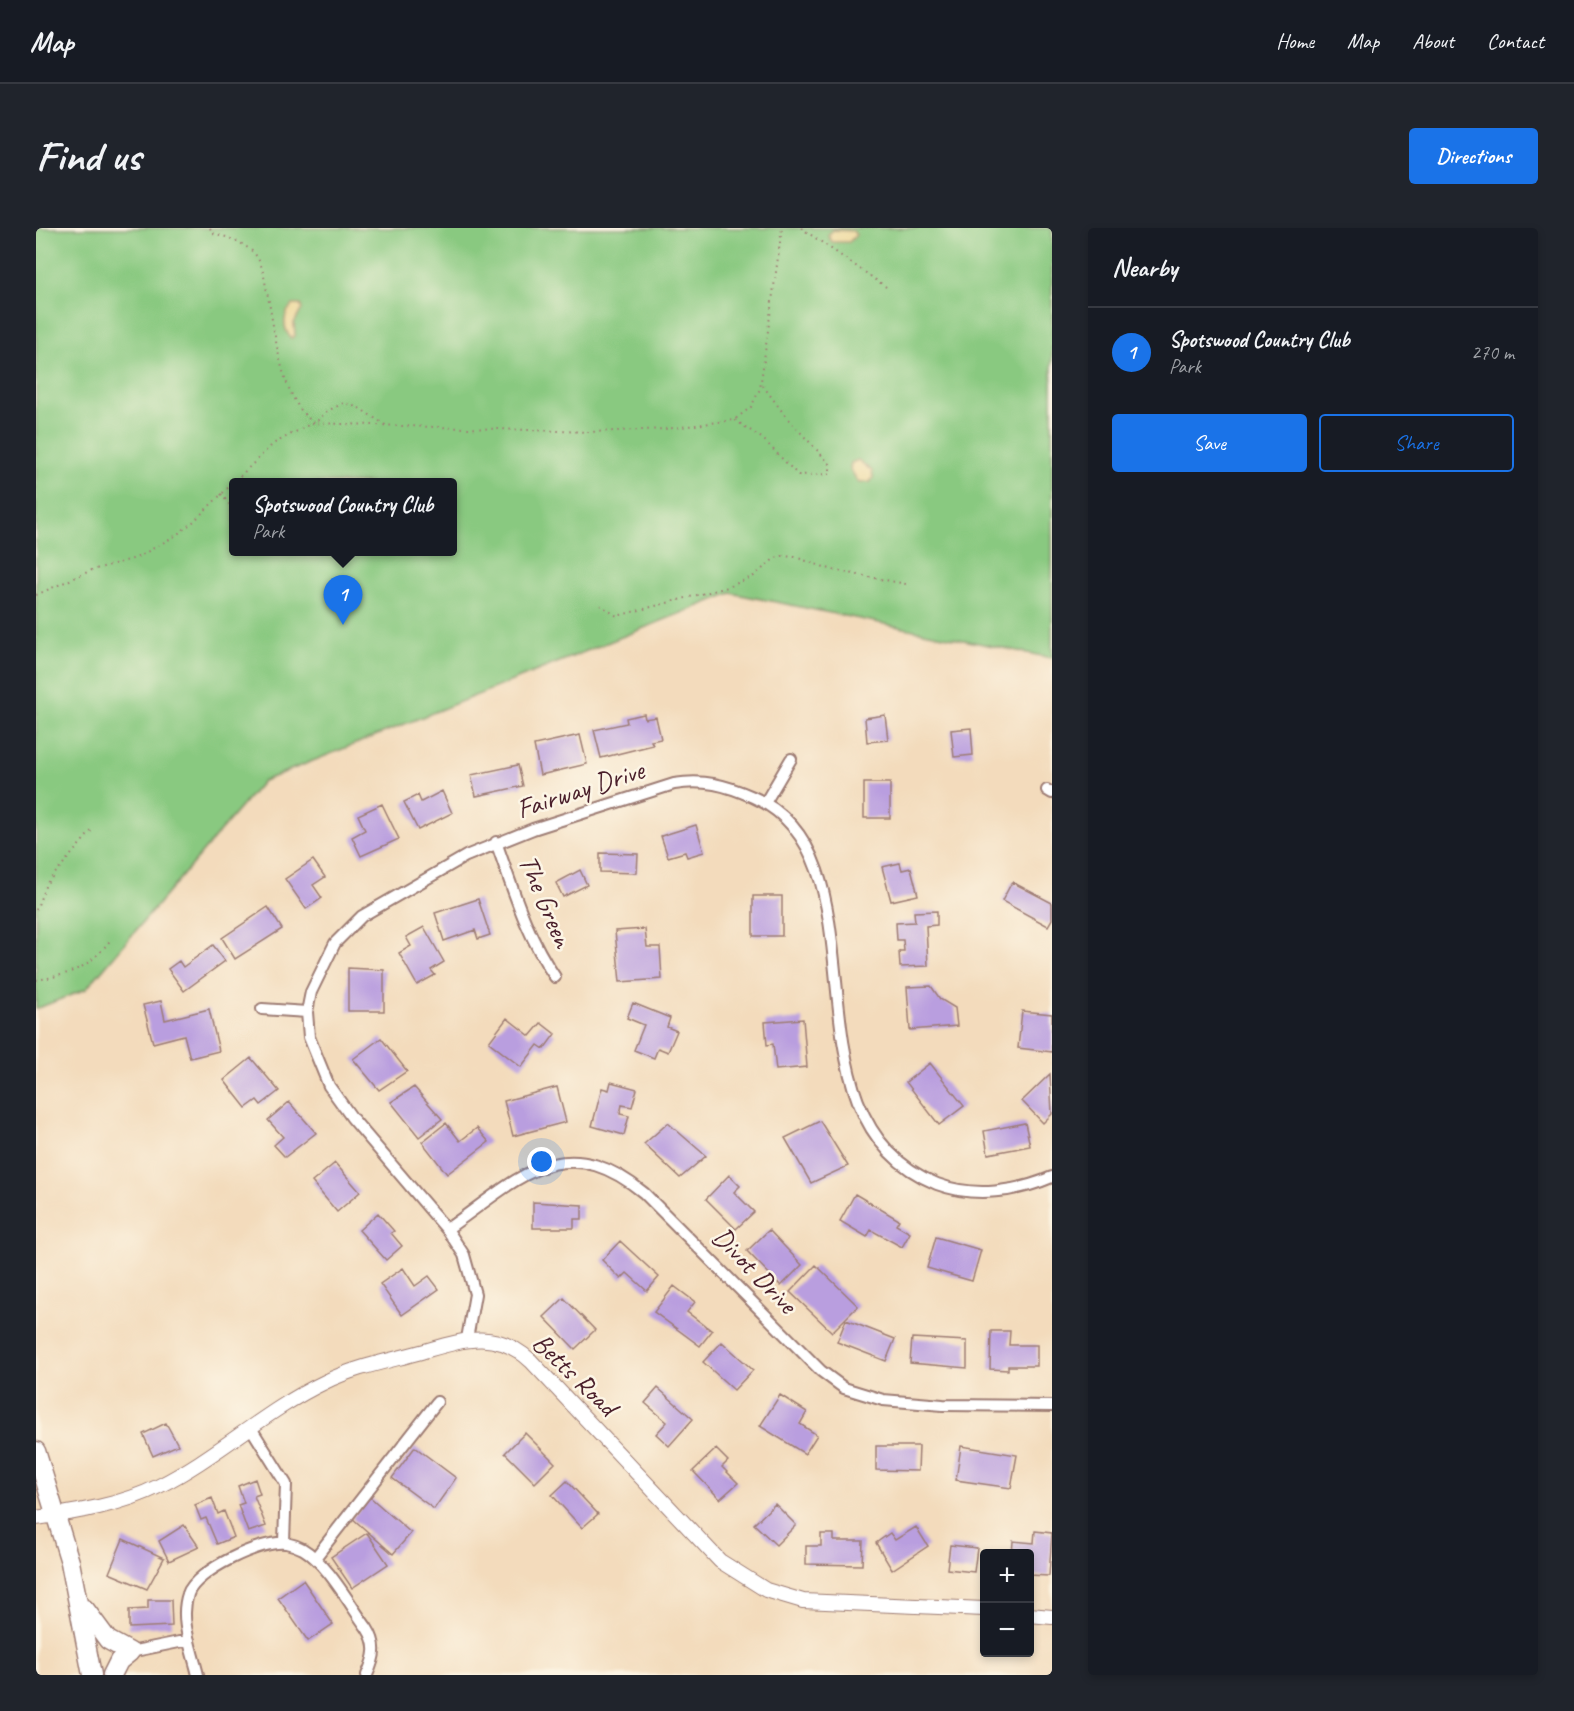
<!DOCTYPE html>
<meta charset="utf-8">
<style>
:root{--surface:#171b24;--page:#20242c;--text:#f1f3f6;--muted:#9ea1a6;--line:#363941;--accent:#1a73e8}
body{margin:0;font-family:Caveat,sans-serif;background:var(--page);color:var(--text)}
.controls{position:absolute;right:18px;bottom:18px;display:grid;overflow:hidden;border-radius:6px;box-shadow:0 3px 9px #0003}
.controls button{width:54px;height:54px;display:grid;place-items:center;padding:0;border:0;border-bottom:2px solid var(--line);background:var(--surface);color:var(--text);font:30px sans-serif}
.you{position:absolute;left:506px;top:934px;width:21px;height:21px;margin:-15px;border:4px solid #fff;border-radius:50%;background:#1a73e8;box-shadow:0 0 0 9px #1a73e833}
.badge{display:grid;place-items:center;width:39px;height:39px;border-radius:50%;background:var(--accent);color:#fff;font-size:20px;font-weight:700}
.pin{position:absolute;translate:-50% -50px;filter:drop-shadow(0 2px 3px #0008)}
.pin::after{content:'';position:absolute;top:32px;width:21px;height:18px;background:inherit;clip-path:polygon(0 0,100% 0,50% 100%)}
.popup{position:absolute;left:193px;top:250px;width:228px;height:78px;box-sizing:border-box;display:grid;place-content:center;border-radius:6px;background:var(--surface);filter:drop-shadow(0 2px 4px #0005);font-size:20px;white-space:nowrap;color:var(--muted)}
.popup b{font-size:22px;color:var(--text)}
.popup::after{content:'';position:absolute;left:50%;top:100%;margin-left:-12px;border:12px solid transparent;border-top-color:var(--surface)}
.list{margin:0;padding:0;list-style:none}
h2{display:flex;justify-content:space-between;align-items:center;height:78px;margin:0;padding:0 24px;font-size:26px}
h2 small{font-size:20px;font-weight:400;color:var(--muted)}
.list li{display:grid;grid-template-columns:39px 1fr auto;gap:18px;align-items:center;box-sizing:border-box;height:90px;padding:0 24px;border-top:2px solid var(--line)}
.list b{display:block;font-size:22px;white-space:nowrap}
.list p{margin:0;font-size:20px;white-space:nowrap;color:var(--muted)}
.list em{font-size:20px;font-style:normal;color:var(--muted)}
.actions{display:flex;gap:12px;padding:18px 24px}
.actions a{flex:1;padding:14px 0;border:2px solid var(--accent);border-radius:6px;text-align:center;font-size:21px;color:var(--accent)}
.actions .main{background:var(--accent);color:#fff}
.map{position:relative;flex:none;width:1016px;height:1447px;overflow:hidden;border-radius:6px}
header{display:flex;align-items:center;gap:36px;box-sizing:border-box;height:84px;padding:0 30px;background:var(--surface);border-bottom:2px solid var(--line)}
header strong{font-size:28px}
nav{display:flex;gap:33px;margin-inline-start:auto;font-size:21px}
.intro{display:flex;align-items:center;justify-content:space-between;box-sizing:border-box;height:144px;padding:0 36px}
h1{margin:0;font-size:42px}
.button{padding:15px 27px;border-radius:6px;background:var(--accent);color:#fff;font-size:21px;font-weight:700}
main{display:flex;gap:36px;padding:0 36px}
aside{flex:1;background:var(--surface);border-radius:6px;box-shadow:0 3px 9px #0003}
.map>svg:first-child{display:block}
.green{fill:#89c980;stroke:#6a7456;stroke-width:1.5;fill-rule:evenodd}
.sand{fill:#eeda9e;stroke:#9c7c64;stroke-width:1.5}
.building{fill:#b99edf}
.lines{fill:none;stroke-linecap:round;stroke-linejoin:round}
.minor-casing{stroke:#9e7d74;stroke-width:14}
.tertiary-casing{stroke:#9e7d74;stroke-width:16}
.trunk-casing{stroke:#9e7d74;stroke-width:21}
.path{stroke:#9e7d74;stroke-width:2;stroke-dasharray:1.5 4.5;stroke-linecap:butt}
.minor{stroke:#fff;stroke-width:10}
.tertiary{stroke:#fff;stroke-width:14}
.trunk{stroke:#fff;stroke-width:18}
.labels{text-anchor:middle;dominant-baseline:central;stroke-width:5;stroke-linejoin:round;paint-order:stroke}
.street-label{font-size:28px;fill:#4a1f2b;stroke:#fcf5e5}
</style>
<header>
<strong>Map</strong>
<nav><a>Home</a><a>Map</a><a>About</a><a>Contact</a></nav>
</header>
<div class="intro"><h1>Find us</h1><a class="button">Directions</a></div>
<main>
<div class="map">
<svg width="1016" height="1447" viewBox="0 0 1016 1447">
<rect width="100%" height="100%" fill="#fcf5e5"/>
<filter id="ink" filterUnits="userSpaceOnUse"><feTurbulence type="fractalNoise" baseFrequency=".0167" numOctaves="2"/><feDisplacementMap in="SourceGraphic" scale="12" xChannelSelector="R" yChannelSelector="G"/><feConvolveMatrix kernelMatrix="1 2 1 2 8 2 1 2 1" color-interpolation-filters="sRGB"/></filter>
<filter id="wash" filterUnits="userSpaceOnUse"><feTurbulence type="fractalNoise" baseFrequency=".008" numOctaves="4" result="noise"/><feDisplacementMap in="SourceGraphic" scale="24" xChannelSelector="R" yChannelSelector="G"/><feGaussianBlur stdDeviation="1.35" result="paint"/><feColorMatrix in="noise" values="0 0 0 0 0 0 0 0 0 0 0 0 0 0 0 0 0 1.4 0 .05"/><feComposite in="paint" operator="in"/></filter>
<g filter="url(#wash)">
<rect width="100%" height="100%" fill="#f3dbbc"/>
<!-- green -->
<path class="green" d="M0,0H1016V430L695,365L227,553L50,761L0,781ZM198,255H416V324H198Z"/>
<!-- sand -->
<path class="sand" d="M797,2L817,3L820,7L813,14H796L792,7Z
M257,77H264L266,81L258,95L259,108L255,110C246,100 247,85 257,77Z
M822,232L836,243L837,250L834,254L823,255L814,241L815,235Z"/>
<g id="blocks">
<!-- building -->
<path class="building" d="M608,486L609,491L620,489L625,511L615,513L617,517L565,530L558,502L591,495L590,490Z
M849,487L852,512L831,514L829,490Z
M935,500L937,527L918,529L915,502Z
M544,507L551,536L504,547L498,517Z
M482,537L487,558L440,568L435,547Z
M828,555H854V590H828Z
M406,563L416,585L382,602L368,574L382,567L385,574Z
M346,576L363,611L325,628L316,609L329,602L322,587Z
M660,597L668,624L651,629L649,624L632,629L625,608Z
M564,625L602,626L601,645L564,644Z
M277,632L289,649L277,657L286,670L270,681L249,651Z
M864,635L866,642L875,640L882,667L855,673L846,639Z
M544,642L551,657L527,669L520,655Z
M976,654L1016,675V691L1012,698L966,673Z
M717,668H746V708H717Z
M442,671L454,707L442,711L439,702L408,713L399,685Z
M232,679L246,701L199,731L186,710Z
M901,683V697L890,698L892,738L864,739L863,723H868L867,712H861L860,695L879,694L878,684Z
M388,699L408,734L395,742L399,747L381,757L363,725L375,718L370,709Z
M609,701L611,719H624L626,751L584,754L579,703Z
M177,717L189,733L148,763L132,741L143,733L147,739Z
M312,740L348,742V783H312Z
M895,758L904,771L919,780L921,798L874,802L871,759Z
M125,773L129,792L173,781L183,823L154,830L148,807L117,815L107,777Z
M597,775L634,790L631,799L641,803L632,824L622,820L618,830L598,822L608,797L591,790Z
M986,783L1016,786V824L982,820Z
M471,790L494,808L505,795L519,806L508,821L502,817L485,839L453,814Z
M767,791L771,839L740,842L737,816L731,817L729,794Z
M345,810L371,843L343,862L317,831Z
M215,830L243,863L225,877L221,872L210,880L188,852Z
M894,835L928,878L903,897L870,854Z
M1014,846L1016,886L1007,895L986,873Z
M575,854L601,861L596,879L586,877L584,886L593,888L588,907L556,898L566,860L573,862Z
M378,859L406,891L383,909L355,874Z
M521,859L530,894L477,908L468,873Z
M253,874L280,905L249,929L238,917L247,909L232,892Z
M784,893L812,938L775,955L749,910Z
M410,895L424,913L441,900L453,914L411,946L386,914Z
M632,895L670,928L644,950L608,916Z
M989,895L994,918L952,926L948,903Z
M299,935L324,964L301,984L276,954Z
M693,947L704,958L698,964L718,984L700,1001L670,971Z
M819,966L863,992L860,997L874,1005L866,1019L835,1002L831,1009L804,993Z
M497,974L546,977V991H538V1000H497Z
M342,985L358,1003L355,1005L366,1018L350,1032L323,1002Z
M733,1002L766,1037L745,1058L711,1023Z
M900,1009L945,1022L936,1053L891,1040Z
M584,1013L623,1049L611,1063L591,1045L585,1051L566,1032Z
M780,1037L822,1078L796,1104L754,1064Z
M367,1040L379,1058L393,1048L403,1061L366,1087L344,1056Z
M638,1058L659,1074L651,1084L676,1103L664,1118L618,1084Z
M528,1070L559,1102L539,1121L508,1089Z
M810,1092L859,1111L850,1133L801,1114Z
M955,1103H974L973,1117H1001V1138H972V1142L954,1141Z
M876,1110L931,1113V1140L874,1135Z
M686,1114L717,1142L698,1162L667,1134Z
M622,1160L657,1191L633,1218L620,1206L631,1194L609,1175Z
M744,1167L771,1184L764,1196L781,1207L769,1226L724,1198Z
M130,1195L142,1217L117,1228L107,1206Z
M489,1205L519,1235L499,1255L469,1225Z
M840,1218H883L882,1243L840,1242Z
M925,1218L981,1227L975,1260L920,1252Z
M379,1219L420,1250L398,1281L356,1250Z
M680,1221L692,1233L686,1239L702,1255L684,1271L657,1243Z
M219,1251L224,1266L218,1268L230,1298L212,1304L202,1277L208,1275L202,1258Z
M531,1253L562,1286L546,1300L516,1267Z
M334,1269L375,1305L357,1326L316,1290Z
M176,1270L182,1286L188,1283L198,1309L181,1316L170,1290L165,1292L159,1277Z
M739,1276L760,1297L740,1317L718,1296Z
M148,1297L163,1319L133,1333L123,1313Z
M880,1299L892,1318L856,1342L840,1315L854,1305L859,1312Z
M999,1303L1016,1305L1013,1348L993,1347V1326H976L977,1313L998,1315Z
M331,1305L352,1336L316,1360L295,1329Z
M785,1306H798V1313H827L826,1337L770,1336V1318H785Z
M87,1311L128,1330L111,1361L73,1345Z
M914,1317L941,1320L938,1344L911,1341Z
M267,1352L297,1396L272,1413L242,1370Z
M112,1372H135L136,1398L93,1400V1382L112,1381Z"/>
</g>
</g>
<g filter="url(#ink)">
<use href="#blocks" fill-opacity="0" stroke="#9e7d74" stroke-width="1.5"/>
<g class="lines">
<!-- minor casing -->
<g class="minor-casing">
<path id="minor" d="M1011,562L1016,565
M729,575L755,531
M460,614C477,661 490,707 519,749
M226,781L271,784
M411,1001C482,952 526,898 608,965L785,1143L808,1160L847,1172L907,1177L1016,1178
M431,1111L439,1066L428,1027L413,1004L316,890L293,858L273,809L271,784L275,764L299,715L326,688L430,628L497,601L638,556C668,551 690,557 717,569C858,630 738,891 901,956C938,970 981,964 1016,949
M215,1200L250,1256L248,1314
M279,1330L401,1174
M94,1424L153,1412
M162,1447C156,1421 143,1392 152,1366C159,1343 227,1311 250,1315C255,1316 263,1319 267,1321C291,1335 314,1377 331,1400C342,1417 339,1429 331,1447"/>
</g>
<!-- tertiary casing -->
<g class="tertiary-casing">
<path id="tertiary" d="M0,1290C41,1284 86,1277 123,1258C181,1229 230,1182 289,1154C319,1139 353,1133 385,1124C427,1112 459,1100 495,1133L684,1333L730,1362L767,1373L948,1381
M993,1387L1016,1389"/>
</g>
<!-- trunk casing -->
<g class="trunk-casing">
<path id="trunk" d="M0,1223L34,1334L56,1447
M49,1381L72,1412L94,1424
M76,1447L83,1433L94,1424"/>
</g>
<!-- path -->
<path class="path" d="M174,0L177,5C191,9 207,14 218,25C227,35 228,50 231,64C239,101 244,174 279,195L291,183L308,175L323,180L351,198
M765,0L853,61
M699,192L727,211L762,247L794,246V236L751,190L725,155
M185,266L198,282
M0,367L56,342L100,330L139,308L157,294L237,216L276,195L554,204L629,201L698,192L715,179L724,161L746,0
M564,377L581,388L692,359L718,348L739,330L746,328L759,329L797,342L870,356
M0,682L10,656L57,601
M0,752C37,746 53,740 76,710"/>
<!-- minor -->
<use href="#minor" class="minor"/>
<!-- tertiary -->
<use href="#tertiary" class="tertiary"/>
<!-- trunk -->
<use href="#trunk" class="trunk"/>
</g>
</g>
<g class="labels">
<!-- street labels -->
<g class="street-label">
<text transform="translate(544 561) rotate(-18)">Fairway Drive</text>
<text transform="translate(510 673) rotate(67)">The Green</text>
<text transform="translate(719 1042) rotate(46)">Divot Drive</text>
<text transform="translate(539 1146) rotate(44)">Betts Road</text>
</g>
</g>
</svg>
<div class="controls">
<button>+</button>
<button>−</button>
</div>
<div class="you"></div>
<div class="pin badge" style="left:307px;top:397px">1</div>
<div class="popup"><b>Spotswood Country Club</b>Park</div>
</div>
<aside>
<h2>Nearby<small></small></h2>
<ul class="list">
<li><span class="badge">1</span><div><b>Spotswood Country Club</b><p>Park</p></div><em>270 m</em></li>
</ul>
<div class="actions"><a class="main">Save</a><a>Share</a></div>
</aside>
</main>
